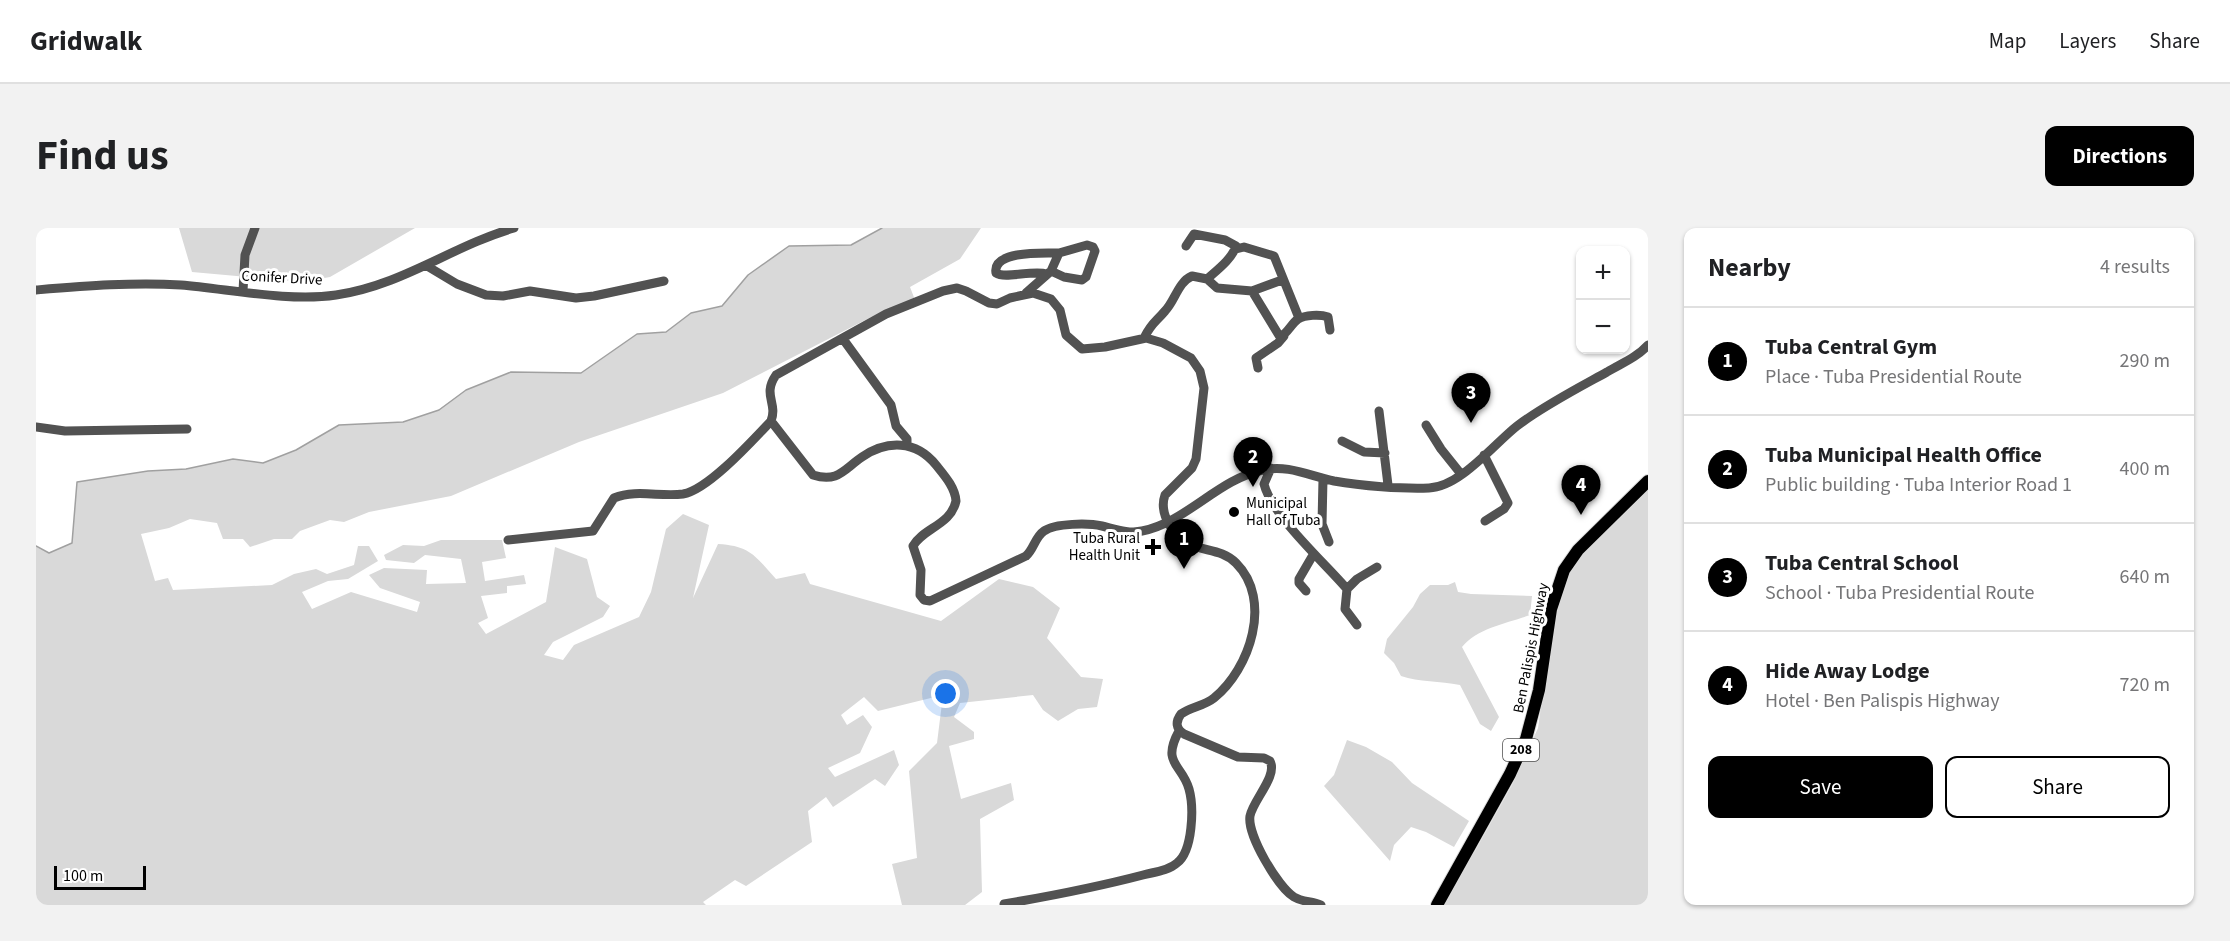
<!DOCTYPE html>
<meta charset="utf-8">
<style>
:root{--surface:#fff;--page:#f2f2f2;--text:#202124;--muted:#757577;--line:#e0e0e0;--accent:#000}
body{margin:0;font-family:"Source Sans 3",sans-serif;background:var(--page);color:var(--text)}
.controls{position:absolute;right:18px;top:18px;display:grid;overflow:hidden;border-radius:12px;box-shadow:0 2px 4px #0004}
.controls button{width:54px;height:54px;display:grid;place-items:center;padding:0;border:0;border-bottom:2px solid var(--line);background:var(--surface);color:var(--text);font:30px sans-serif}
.scale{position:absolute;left:18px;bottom:15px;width:92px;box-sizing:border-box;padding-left:6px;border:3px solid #000;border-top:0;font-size:16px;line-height:21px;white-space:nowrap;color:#000;-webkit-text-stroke:4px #fff;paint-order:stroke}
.you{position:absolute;left:910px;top:466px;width:21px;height:21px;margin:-15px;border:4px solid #fff;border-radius:50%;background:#1a73e8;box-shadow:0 0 0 9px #1a73e833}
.badge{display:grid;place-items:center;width:39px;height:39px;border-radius:50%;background:var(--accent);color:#fff;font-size:20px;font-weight:700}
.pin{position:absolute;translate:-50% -50px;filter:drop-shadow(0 2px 3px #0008)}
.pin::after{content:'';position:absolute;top:32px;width:21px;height:18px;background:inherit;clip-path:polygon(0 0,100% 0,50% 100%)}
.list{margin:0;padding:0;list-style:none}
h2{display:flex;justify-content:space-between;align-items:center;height:78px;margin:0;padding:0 24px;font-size:26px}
h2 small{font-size:20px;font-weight:400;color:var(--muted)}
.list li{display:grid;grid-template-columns:39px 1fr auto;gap:18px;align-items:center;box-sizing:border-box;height:108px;padding:0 24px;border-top:2px solid var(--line)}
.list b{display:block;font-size:22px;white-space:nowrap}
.list p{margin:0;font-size:20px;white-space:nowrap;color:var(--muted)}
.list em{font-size:20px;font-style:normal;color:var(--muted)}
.actions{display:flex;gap:12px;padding:18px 24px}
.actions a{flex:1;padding:14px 0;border:2px solid var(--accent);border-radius:12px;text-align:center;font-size:21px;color:var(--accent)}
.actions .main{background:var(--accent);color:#fff}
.map{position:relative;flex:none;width:1612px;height:677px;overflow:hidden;border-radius:12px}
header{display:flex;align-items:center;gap:36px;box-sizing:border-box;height:84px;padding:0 30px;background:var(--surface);border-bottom:2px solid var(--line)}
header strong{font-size:28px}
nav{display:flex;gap:33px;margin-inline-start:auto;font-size:21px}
.intro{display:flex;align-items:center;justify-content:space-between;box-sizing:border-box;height:144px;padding:0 36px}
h1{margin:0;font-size:42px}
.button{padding:15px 27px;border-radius:12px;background:var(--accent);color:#fff;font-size:21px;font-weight:700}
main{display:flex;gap:36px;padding:0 36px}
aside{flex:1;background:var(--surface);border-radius:12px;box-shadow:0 2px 4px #0004}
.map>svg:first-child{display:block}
.green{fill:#d9d9d9}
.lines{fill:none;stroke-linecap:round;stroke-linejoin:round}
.stream{stroke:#a0a0a0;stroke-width:1.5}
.major-casing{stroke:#dbdbdb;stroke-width:14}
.minor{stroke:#525252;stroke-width:9}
.major{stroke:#000;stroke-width:12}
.poi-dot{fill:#000;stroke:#fff;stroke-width:2}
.labels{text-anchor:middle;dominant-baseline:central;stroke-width:6;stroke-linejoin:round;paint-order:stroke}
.shield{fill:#fff;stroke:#4c4c4c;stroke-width:1.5}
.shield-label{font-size:14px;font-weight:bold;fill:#000}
.street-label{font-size:15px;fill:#000;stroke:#fff}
.poi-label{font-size:15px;fill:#000;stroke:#fff;text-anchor:start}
</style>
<header>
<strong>Gridwalk</strong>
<nav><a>Map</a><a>Layers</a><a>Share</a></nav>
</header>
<div class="intro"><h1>Find us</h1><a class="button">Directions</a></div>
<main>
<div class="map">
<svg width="1612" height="677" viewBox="0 0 1612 677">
<rect width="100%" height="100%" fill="#fff"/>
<!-- green -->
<path class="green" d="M143,0H379L294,49L266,54L156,44Z
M846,0H945L924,31L874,59L879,72L845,84L687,165L543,214L415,268L333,284L308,294L294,292L264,303L256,311H238L214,319L207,311H187L181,295L154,291L133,300L105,306L119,353L132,350L137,362L236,357L258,346L280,341L291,346L318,337L322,318H333L342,333L312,351L292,353L266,364L276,381L315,364L381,384L384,374L344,360L333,347L348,340L391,342L390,356L430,355L425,331L389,327L378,335L350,332L348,327L367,317L388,318L405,312H466L470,330L446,334L449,353L488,347L490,356L471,358V365L445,368L452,390L442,395L450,406L510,374L519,319L551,331L561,369L574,378L567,389L517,414L508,427L527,432L538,417L603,389L615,364L630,301L647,286L673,297L657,370L682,316C715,318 719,328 740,351L769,345L774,356L905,393L963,351L997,359L1024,380L1011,410L1045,449L1067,451L1061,479L1042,481L1022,493L1007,482L997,467L924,475L918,489L938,504V511L913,518L925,571L975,555L978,572L944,591L946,664L929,677H866L856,636L881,630L873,543L901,515L907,467L842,483L828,469L805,487L811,497L827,487L836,499L824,525L792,540L799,549L858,522L863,537L849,558L839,551L797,579L790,569L772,583L776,614L710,658L699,652L667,674L670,677H0V318L13,325L36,315L41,254L112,243L150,241L197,231L227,235L260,222L303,197L367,194L402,182L430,162L475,144L545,145L601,106L630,104L655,85L686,78L712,47L753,18L815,17Z
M1612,257V677H1403L1439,623L1476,557L1502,500L1518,388L1535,337Z
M1419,354L1422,364L1435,366L1496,368L1494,387C1472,395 1441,400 1426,419L1463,489L1455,503L1444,496L1424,457C1404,453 1383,454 1365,448L1358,435L1348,425L1351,411L1377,379L1384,366L1394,357H1412Z
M1311,512L1330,519L1356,534L1376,555L1433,593L1418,619L1390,604L1375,599L1358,617L1354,633L1288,558L1298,547Z"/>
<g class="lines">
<!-- stream -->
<path class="stream" d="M0,318L13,325L36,315L41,254L112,243L150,241L197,231L227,235L260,222L303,197L367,194L403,182L430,162L475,144L545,145L601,106L630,104L655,85L686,78L712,47L753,18L815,17L846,0"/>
<!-- major casing -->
<g class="major-casing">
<path id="major" d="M1401,677L1474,546L1490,511L1503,462L1515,381L1528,342L1542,322L1612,253"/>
</g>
<!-- minor -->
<path class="minor" d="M1150,18L1158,6L1189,12L1200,18C1196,31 1181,42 1171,51
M1200,21L1208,19L1238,28L1263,90
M391,38L421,56L450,67L467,68L494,63L540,70L558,68L628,53
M1011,46C996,42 969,51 960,45C956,22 1009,25 1023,25
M0,62C49,58 97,54 145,57C193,61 253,74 300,67C367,57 416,18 478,0
M207,63L209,27L219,0
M1216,63L1246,52
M990,65L1015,43L1023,25L1051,17L1057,19L1059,23L1050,49L1046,52L1028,49L1015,43
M1108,110C1116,94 1119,95 1129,83C1139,73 1142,54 1156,48L1171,51L1181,60L1216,63L1244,109C1252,105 1255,96 1262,91C1269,87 1284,86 1292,89L1294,102
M807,111L855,177L860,198L871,211V216
M1222,140L1220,130L1242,115L1248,108
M1343,183L1352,257
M735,193L777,247C802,255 808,241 826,229C851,212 880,212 900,237C908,247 919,259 920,273C915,297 887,300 877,318L885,342L884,367L888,372L894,373L990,328C998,321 999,309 1008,303C1019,295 1053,295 1066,298C1079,301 1093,306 1106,303C1151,294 1182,251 1227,242C1251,236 1274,248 1298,253C1326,258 1365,261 1393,260C1424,259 1458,216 1481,198C1507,178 1542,160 1571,144C1586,135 1600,130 1612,117
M1390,197L1405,221L1425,246
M0,199L29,203L151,201
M1306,213L1328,224L1349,225
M1448,227L1472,275L1468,281L1449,293
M1235,240L1228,256C1236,288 1289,335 1311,361L1309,381L1321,397
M1287,251L1286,296L1293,314
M472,312L557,303L578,270C600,261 624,269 647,266C672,262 717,212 735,193C742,175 726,167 740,147L850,86L907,63L921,60L930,63L953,75L961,76L974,70L997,65L1015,71L1024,82L1030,107L1046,121L1069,119L1110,110L1127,115L1155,130L1164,143L1168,160L1160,231L1156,240L1129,267C1125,278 1128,288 1134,298C1153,329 1180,315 1200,335C1237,372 1214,441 1178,470C1168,478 1155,479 1145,486C1139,494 1140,501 1148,506L1202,529L1228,530L1234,533C1242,548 1217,572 1214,588C1211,607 1242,659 1258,669C1266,674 1276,673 1285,677
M1311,361L1321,351L1341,339
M1270,363L1263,355V351L1277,327
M968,676C1015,668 1061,659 1107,647C1118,644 1132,643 1141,635C1157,623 1158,579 1153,561C1146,536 1125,536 1143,503"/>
<!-- major -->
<use href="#major" class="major"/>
</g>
<!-- markers -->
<g class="poi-dot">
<circle cx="1198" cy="284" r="6"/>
<path d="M1114 310h6v6h6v6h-6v6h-6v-6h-6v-6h6z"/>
</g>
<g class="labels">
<!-- shield labels -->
<rect class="shield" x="1467" y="511" width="36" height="22" rx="4.5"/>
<g class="shield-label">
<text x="1485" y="522">208</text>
</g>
<!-- street labels -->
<g class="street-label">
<text transform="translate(246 50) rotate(3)">Conifer Drive</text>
<text transform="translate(1495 420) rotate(-79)">Ben Palispis Highway</text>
</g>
<!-- poi labels -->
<g class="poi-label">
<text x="1210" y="275">Municipal<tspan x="1210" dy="17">Hall of Tuba</tspan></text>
<text x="1104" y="310" text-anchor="end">Tuba Rural<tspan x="1104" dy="17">Health Unit</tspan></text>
</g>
</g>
</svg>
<div class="controls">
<button>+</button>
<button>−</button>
</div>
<div class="scale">100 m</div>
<div class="you"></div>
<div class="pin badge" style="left:1148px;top:341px">1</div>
<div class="pin badge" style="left:1217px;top:259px">2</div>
<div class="pin badge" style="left:1435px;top:195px">3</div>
<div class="pin badge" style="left:1545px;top:287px">4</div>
</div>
<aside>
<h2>Nearby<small>4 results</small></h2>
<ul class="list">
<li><span class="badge">1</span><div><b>Tuba Central Gym</b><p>Place · Tuba Presidential Route</p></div><em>290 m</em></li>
<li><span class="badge">2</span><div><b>Tuba Municipal Health Office</b><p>Public building · Tuba Interior Road 1</p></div><em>400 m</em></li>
<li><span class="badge">3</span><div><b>Tuba Central School</b><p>School · Tuba Presidential Route</p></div><em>640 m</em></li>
<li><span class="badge">4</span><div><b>Hide Away Lodge</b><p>Hotel · Ben Palispis Highway</p></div><em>720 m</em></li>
</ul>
<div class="actions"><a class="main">Save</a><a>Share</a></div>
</aside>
</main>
